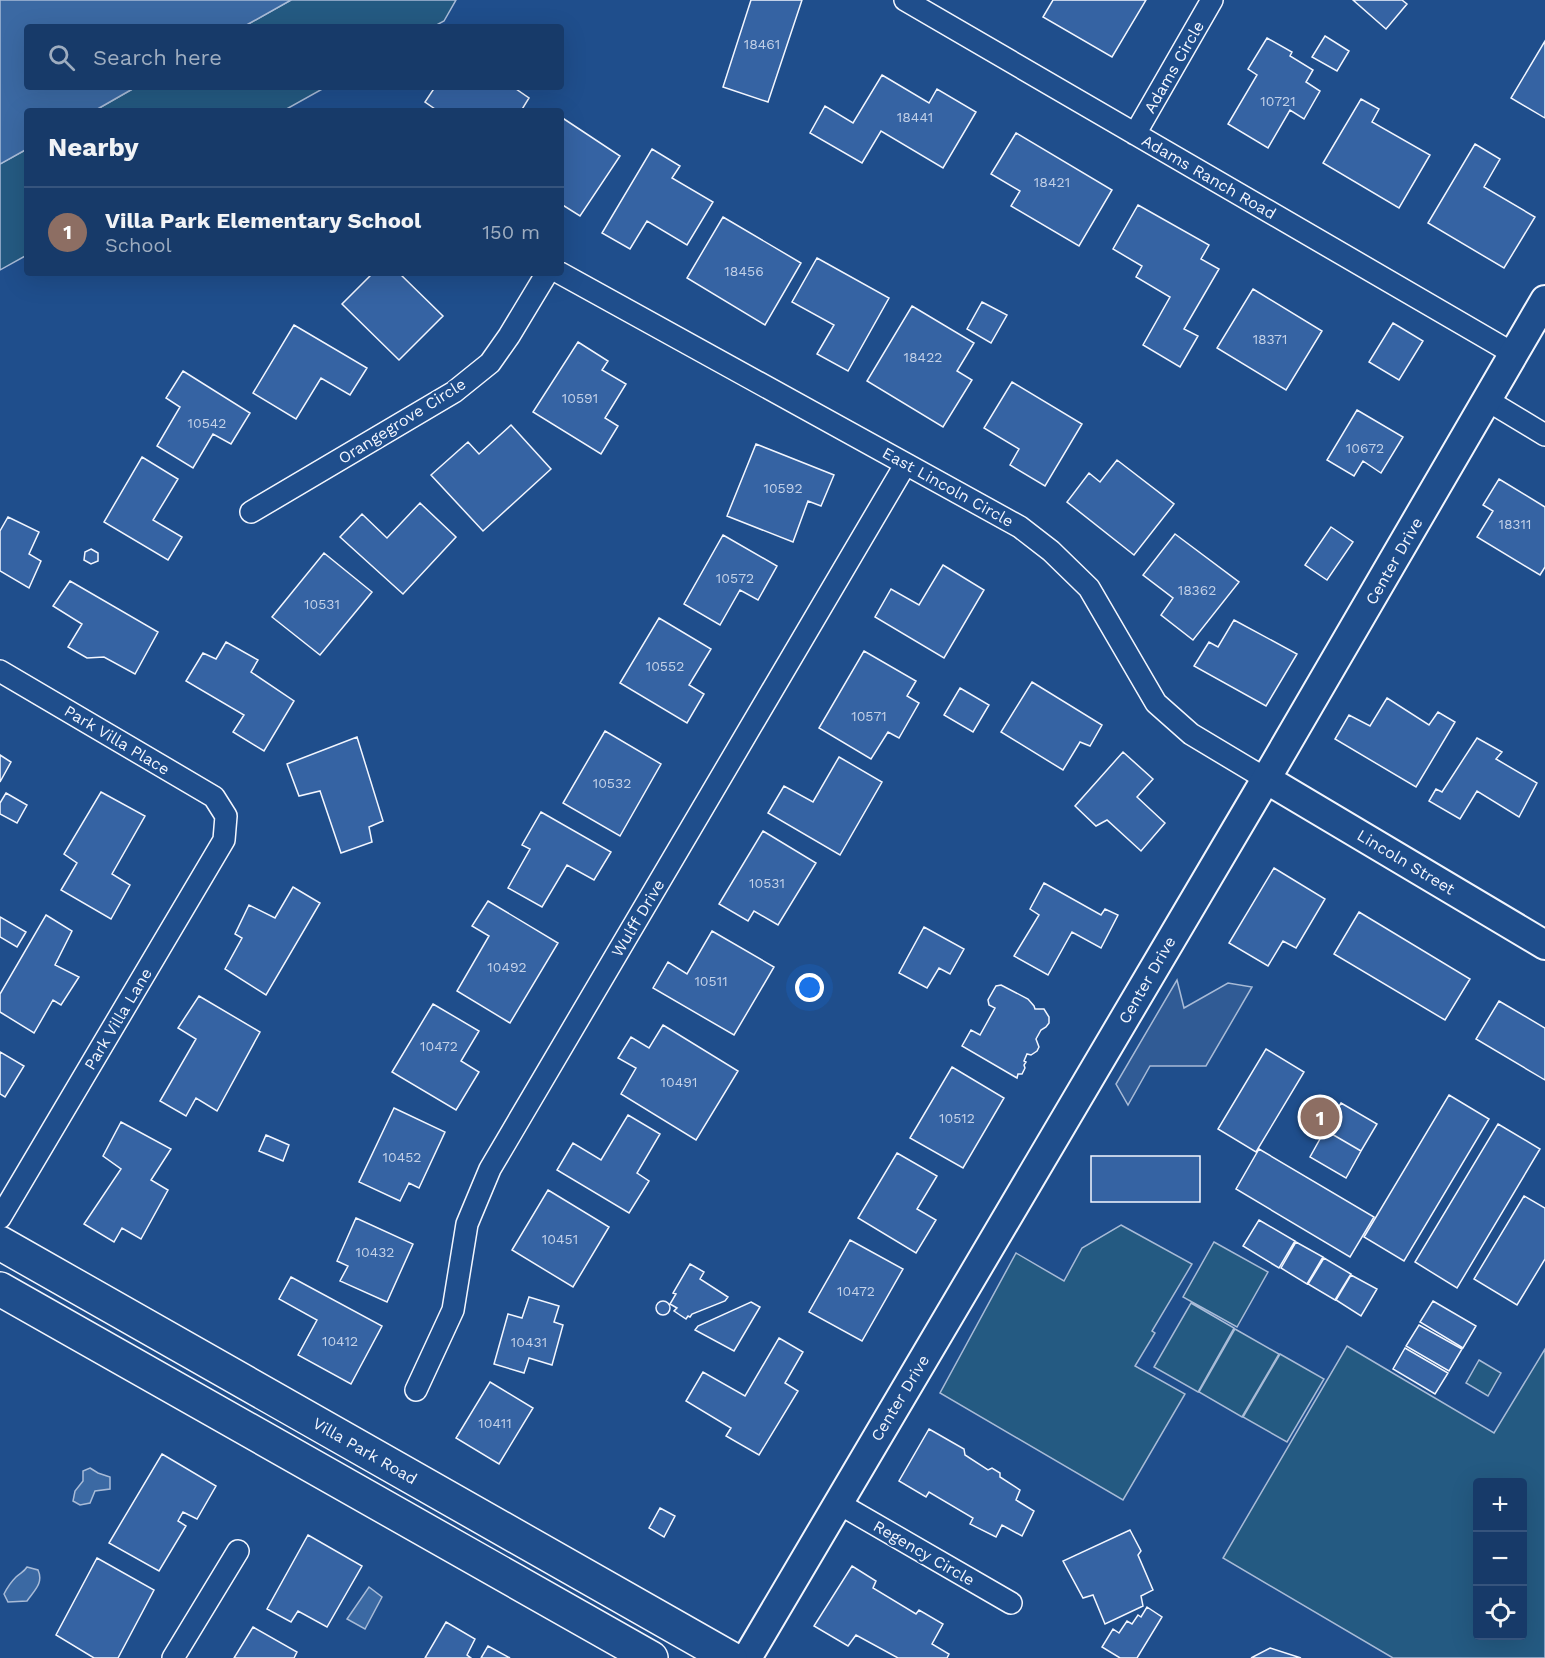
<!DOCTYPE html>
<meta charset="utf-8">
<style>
:root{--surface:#173a69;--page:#20416f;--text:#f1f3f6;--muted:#9eadc0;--line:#36547d;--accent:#ffb74d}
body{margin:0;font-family:"Work Sans",sans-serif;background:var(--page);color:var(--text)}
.controls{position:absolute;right:18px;bottom:18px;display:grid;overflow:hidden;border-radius:6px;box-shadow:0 6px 24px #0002}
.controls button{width:54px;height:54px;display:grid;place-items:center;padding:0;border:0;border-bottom:2px solid var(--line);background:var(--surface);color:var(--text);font:30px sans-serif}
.you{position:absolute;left:810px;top:988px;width:21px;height:21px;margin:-15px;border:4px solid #fff;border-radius:50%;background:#1a73e8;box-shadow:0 0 0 9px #1a73e833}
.badge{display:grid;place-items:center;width:39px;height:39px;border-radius:50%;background:var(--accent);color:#fff;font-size:20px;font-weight:700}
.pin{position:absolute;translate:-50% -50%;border:3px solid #fff;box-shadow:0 2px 6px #0006}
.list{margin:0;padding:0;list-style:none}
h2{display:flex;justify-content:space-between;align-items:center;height:78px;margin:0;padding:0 24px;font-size:26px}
h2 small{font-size:20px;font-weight:400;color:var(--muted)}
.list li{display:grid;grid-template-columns:39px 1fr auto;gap:18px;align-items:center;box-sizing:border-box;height:90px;padding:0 24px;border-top:2px solid var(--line)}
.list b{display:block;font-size:22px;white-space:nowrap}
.list p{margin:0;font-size:20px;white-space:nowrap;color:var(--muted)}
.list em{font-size:20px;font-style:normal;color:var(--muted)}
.icon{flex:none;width:33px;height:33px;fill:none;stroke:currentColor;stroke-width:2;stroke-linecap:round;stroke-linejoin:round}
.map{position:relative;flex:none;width:1545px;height:1658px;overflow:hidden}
.search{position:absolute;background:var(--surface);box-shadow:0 6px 24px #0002;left:24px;top:24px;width:540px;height:66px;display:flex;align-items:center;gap:15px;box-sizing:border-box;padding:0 21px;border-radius:6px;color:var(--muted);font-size:22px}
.panel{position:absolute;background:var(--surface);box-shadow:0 6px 24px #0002;left:24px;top:108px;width:540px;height:168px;border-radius:6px}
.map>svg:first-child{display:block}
.green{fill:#245a82;stroke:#a8bbd7;stroke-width:1.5;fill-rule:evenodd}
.parking{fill:#305b95;stroke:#a8bbd7;stroke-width:1.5}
.water{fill:#3b69a3;stroke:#a8bbd7;stroke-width:1.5}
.building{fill:#3563a3;stroke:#f2f6ff;stroke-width:1.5}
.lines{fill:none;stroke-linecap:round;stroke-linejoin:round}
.street-casing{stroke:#f2f6ff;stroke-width:24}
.secondary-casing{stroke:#f2f6ff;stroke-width:32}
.primary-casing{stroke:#f2f6ff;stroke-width:36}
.street{stroke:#1f4e8c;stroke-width:21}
.secondary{stroke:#1f4e8c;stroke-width:28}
.primary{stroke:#1f4e8c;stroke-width:33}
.labels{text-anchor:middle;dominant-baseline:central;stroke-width:4.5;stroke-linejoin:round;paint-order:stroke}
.number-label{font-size:14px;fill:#c3d1e8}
.street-label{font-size:16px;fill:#f2f6ff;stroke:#1f4e8c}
</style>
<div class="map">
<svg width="1545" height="1658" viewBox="0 0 1545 1658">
<rect width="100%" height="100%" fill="#1f4e8c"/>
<!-- green -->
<path class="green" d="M291,0H456L444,21L433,27H243Z
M136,87H326L283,111H94Z
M27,149V255L0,270V164Z
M1121,1225L1192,1264L1152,1331L1155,1333L1135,1366L1185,1394L1123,1500L940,1393L1016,1253L1064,1281L1082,1248Z
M1214,1242L1268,1272L1237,1327L1183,1297Z
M1191,1303L1234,1328L1198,1392L1154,1367Z
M1235,1329L1279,1354L1242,1417L1199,1392Z
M1347,1346L1494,1433L1545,1349V1658H1393L1223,1558ZM1478,1482H1522V1636H1478Z
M1280,1354L1324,1379L1287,1442L1243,1417Z
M1479,1360L1501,1373L1488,1396L1466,1383Z"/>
<!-- parking -->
<path class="parking" d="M1177,980L1184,1008L1228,983L1252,987L1206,1066H1150L1128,1105L1116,1084Z"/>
<!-- water -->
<path class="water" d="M0,0H291L243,27H27V87H136L94,111H27V149L0,164Z
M90,1468L98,1473L110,1477V1489L95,1491L90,1503L80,1505L73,1501L75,1491L83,1481V1471Z
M27,1567L38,1570C44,1583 34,1591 27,1601L8,1602L4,1594C7,1588 11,1582 16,1577C20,1573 24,1572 27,1567Z
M369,1587L382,1597L365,1629L347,1619Z"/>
<!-- building -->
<path class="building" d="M751,0H802L768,102L723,87Z
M1053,0H1146L1112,57L1043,17Z
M1353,0H1402L1407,4L1386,29Z
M1325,36L1349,51L1337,71L1312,57Z
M1267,38L1292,52L1290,56L1313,70L1306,82L1320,91L1304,119L1290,110L1268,148L1228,124L1257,75L1248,69Z
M1545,41V118L1511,98Z
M882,75L929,103L937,89L976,112L943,168L881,131L862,163L810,133L825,106L853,123Z
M435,87H513L529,98L521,111H438L425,102Z
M1361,99L1379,109L1372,122L1430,155L1399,208L1323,163Z
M561,117L620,156L580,216L561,204Z
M1016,133L1112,190L1079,246L1011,206L1020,191L991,174Z
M1475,144L1500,159L1484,187L1535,217L1504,268L1428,223Z
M652,149L680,166L672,178L713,202L687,245L647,221L630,249L602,233Z
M1138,205L1209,245L1201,259L1219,269L1184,329L1198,336L1180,367L1143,345L1170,297L1136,277L1142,266L1113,249Z
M723,217L801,263L765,325L687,278Z
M817,258L889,298L848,371L817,354L834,325L792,302Z
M373,273H399L443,316L399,360L342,304Z
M1253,289L1322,331L1286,390L1217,348Z
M982,302L1007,315L991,343L967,329Z
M912,306L974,343L957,371L972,380L943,427L867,381Z
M1393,323L1423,341L1399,380L1369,362Z
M294,325L367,368L350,395L321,378L296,419L253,393Z
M578,342L608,361L602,370L626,384L605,418L618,426L601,454L533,412Z
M183,371L250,413L231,444L213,434L193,468L157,446L180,407L166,398Z
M1012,382L1082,424L1045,486L1010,465L1019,449L984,428Z
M1357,410L1403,437L1381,473L1363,461L1354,476L1327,460Z
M511,425L551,469L483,531L431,475L468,442L479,454Z
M756,444L834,475L821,506L808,501L793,542L727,516Z
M142,457L178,479L153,520L182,537L168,560L104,522Z
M1117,460L1174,504L1134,555L1067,502L1089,473L1100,482Z
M1499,479L1545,507V567L1540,575L1477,537L1493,511L1483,505Z
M420,503L456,537L403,594L340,537L362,514L387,538Z
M8,517L39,532L29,554L41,561L29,588L0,571V531Z
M1331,527L1353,542L1327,580L1305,565Z
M1175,534L1239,582L1193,640L1161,615L1173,598L1143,575Z
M723,535L777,566L758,600L740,590L720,625L684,604Z
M91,549L98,553V561L91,564L84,560L85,552Z
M324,553L372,592L320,655L272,617Z
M943,565L984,590L944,658L875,617L891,589L919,605Z
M70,581L158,632L135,674L104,657L87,658L68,647L82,624L53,606Z
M659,618L711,649L689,685L704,694L687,723L620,683Z
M1234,620L1297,654L1266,706L1194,666L1209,642L1218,647Z
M226,642L258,660L251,672L294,701L264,751L233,732L244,715L186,681L203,653L216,659Z
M864,651L916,681L907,696L919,703L899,738L888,732L871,759L819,728Z
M1032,682L1102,725L1090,746L1080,742L1063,770L1001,732Z
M960,688L989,705L973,732L944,715Z
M1387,698L1429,725L1438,712L1455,722L1416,787L1335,739L1349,715L1370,726Z
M605,731L661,764L620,836L563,803Z
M357,737L383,821L369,827L372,842L341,853L320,791L299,796L287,764Z
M1477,738L1502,752L1496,759L1537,783L1519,817L1477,791L1460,819L1429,801L1436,789L1442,792Z
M1123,752L1153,779L1137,797L1165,823L1141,851L1107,820L1096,826L1075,806Z
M0,755L11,762L0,782Z
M839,757L882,782L840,855L768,813L784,786L813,802Z
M101,792L145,816L112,874L130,885L111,919L61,890L77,863L64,854Z
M6,793L27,805L17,823L0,814V803Z
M541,812L611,852L594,880L567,865L542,907L508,888L530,849L522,845Z
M763,831L816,863L778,925L754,911L748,921L719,904Z
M1274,868L1325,899L1296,948L1283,941L1268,966L1229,943Z
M1044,883L1101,915L1105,909L1118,915L1101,948L1072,932L1048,975L1014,956L1039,915L1030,909Z
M293,887L320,903L266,995L225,969L242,938L235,934L249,905L275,918Z
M488,901L558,943L510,1023L457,991L489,936L472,926Z
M1359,912L1470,979L1445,1020L1334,954Z
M46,915L72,931L55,965L79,977L61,1005L53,1000L34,1033L0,1012V994Z
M0,917L26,932L17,947L0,937Z
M924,927L964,949L950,974L939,968L927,988L899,973Z
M712,931L774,967L734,1035L653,988L668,962L687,974Z
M1001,985L1028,999L1034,1006L1035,1009H1044L1049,1017V1023L1046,1027L1041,1030L1036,1039L1039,1047L1037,1051L1031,1055L1027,1054L1024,1061L1026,1062L1024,1065L1025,1068L1022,1074H1018L1017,1078L962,1046L971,1030L980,1035L995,1008L989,1005L988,1000L996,986Z
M199,996L260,1032L217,1111L196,1098L186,1116L160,1101L196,1039L178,1028Z
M1499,1001L1545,1028V1080L1476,1039Z
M433,1004L479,1031L461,1061L479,1072L456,1110L392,1072Z
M663,1025L738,1071L696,1140L621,1094L636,1068L618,1058L631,1037L649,1048Z
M1266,1049L1304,1072L1256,1152L1218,1129Z
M0,1052L24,1066L5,1097L0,1094Z
M952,1067L1004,1098L963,1168L910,1138Z
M1449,1095L1489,1119L1404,1261L1364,1237Z
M1341,1103L1377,1124L1361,1151L1325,1130Z
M394,1108L445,1132L419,1188L409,1183L400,1201L359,1182Z
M628,1115L660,1134L637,1173L649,1181L629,1213L557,1170L573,1143L601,1160Z
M121,1122L171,1149L151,1180L168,1190L141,1239L122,1228L114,1242L84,1224L121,1169L103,1156Z
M1498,1124L1540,1149L1457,1288L1415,1262Z
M1325,1130L1361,1151L1346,1178L1310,1157Z
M266,1135L289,1145L283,1161L259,1151Z
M1259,1149L1374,1217L1350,1257L1236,1189Z
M897,1153L937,1176L917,1209L936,1220L916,1253L858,1218Z
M1091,1156H1200V1202H1091Z
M548,1190L609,1227L573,1287L512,1250Z
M1524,1196L1545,1208V1259L1517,1305L1474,1279Z
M356,1218L413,1244L387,1302L340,1281L348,1266L337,1261Z
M1259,1220L1295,1241L1279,1268L1243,1246Z
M850,1240L903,1269L862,1341L809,1312Z
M1296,1242L1323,1257L1307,1284L1281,1268Z
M1324,1258L1351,1274L1335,1300L1308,1284Z
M690,1264L704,1272L700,1279L728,1297L725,1301L692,1314L690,1317L688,1316L686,1319L674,1311L677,1308L670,1304L676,1294L673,1293Z
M1351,1275L1377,1289L1361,1316L1336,1300Z
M291,1277L382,1326L351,1384L298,1355L317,1320L279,1299Z
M529,1297L559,1306L554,1322L563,1325L552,1365L529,1358L524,1373L494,1364L508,1314L522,1318Z
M656 1308a7 7 0 1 1 14 0a7 7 0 1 1-14 0Z
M1433,1301L1476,1326L1463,1348L1420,1322Z
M751,1302L760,1307L734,1351L695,1330L698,1326Z
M1419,1325L1462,1349L1449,1371L1406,1346Z
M779,1338L803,1352L785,1383L798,1391L759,1455L726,1436L731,1428L686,1401L703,1372L745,1396Z
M1405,1348L1448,1373L1435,1394L1393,1369Z
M490,1382L533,1408L499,1464L456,1438Z
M929,1429L964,1449L965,1455L988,1470L992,1468L1000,1473V1477L1020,1490L1016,1500L1034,1511L1022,1536L1002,1525L996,1537L970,1524L973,1518L929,1492L926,1497L899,1481Z
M162,1454L216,1486L197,1519L183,1512L178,1521L186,1526L159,1571L109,1543Z
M660,1508L675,1516L664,1537L649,1528Z
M1130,1530L1141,1551L1138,1555L1153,1590L1141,1596L1143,1606L1105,1624L1093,1595L1083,1598L1063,1561Z
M308,1535L362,1566L327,1627L298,1611L291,1622L267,1609Z
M97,1558L154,1590L118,1658H94L56,1635Z
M852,1566L876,1581L873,1588L916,1614L919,1610L943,1624L932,1644L949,1654L947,1658H898L856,1635L848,1646L814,1626Z
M1147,1607L1162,1617L1137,1658H1120L1102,1647L1113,1629L1119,1633L1127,1621L1132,1624L1138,1615L1141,1617Z
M446,1622L475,1639L467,1655L471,1658H425Z
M253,1627L297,1652L294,1658H234Z
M488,1646L510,1658H481Z
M1270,1648L1301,1658H1251Z"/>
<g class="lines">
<!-- street casing -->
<g class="street-casing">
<path id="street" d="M905,0L1514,354
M1135,134L1212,0
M560,273L1020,527L1051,551L1089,588L1156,703L1191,734L1266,779
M1487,400L1545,435
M251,512L454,392L490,363L509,336L547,273
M0,671L214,797L226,816L224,840L0,1218
M416,1390L453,1310L467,1224L490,1169L905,465
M838,1503L1011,1603
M173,1658L238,1551"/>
</g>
<!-- secondary casing -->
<g class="secondary-casing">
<path id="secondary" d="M1266,779L1545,945
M747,1658L1266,779L1545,300"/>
</g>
<!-- primary casing -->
<g class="primary-casing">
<path id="primary" d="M0,1243L730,1658
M0,1289L651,1658"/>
</g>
<!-- street -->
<use href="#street" class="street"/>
<!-- secondary -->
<use href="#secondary" class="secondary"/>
<!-- primary -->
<use href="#primary" class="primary"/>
</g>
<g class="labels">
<!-- number labels -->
<g class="number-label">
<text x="762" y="44">18461</text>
<text x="1278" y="101">10721</text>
<text x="915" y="117">18441</text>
<text x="1052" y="182">18421</text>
<text x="744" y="271">18456</text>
<text x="1270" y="339">18371</text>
<text x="923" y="357">18422</text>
<text x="580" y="398">10591</text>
<text x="207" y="423">10542</text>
<text x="1365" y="448">10672</text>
<text x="783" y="488">10592</text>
<text x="1515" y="524">18311</text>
<text x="735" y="578">10572</text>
<text x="1197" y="590">18362</text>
<text x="322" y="604">10531</text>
<text x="665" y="666">10552</text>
<text x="869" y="716">10571</text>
<text x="612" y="783">10532</text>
<text x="767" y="883">10531</text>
<text x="507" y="967">10492</text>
<text x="711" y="981">10511</text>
<text x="439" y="1046">10472</text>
<text x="679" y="1082">10491</text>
<text x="957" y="1118">10512</text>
<text x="402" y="1157">10452</text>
<text x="560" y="1239">10451</text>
<text x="375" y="1252">10432</text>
<text x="856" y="1291">10472</text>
<text x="340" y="1341">10412</text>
<text x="529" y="1342">10431</text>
<text x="495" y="1423">10411</text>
</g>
<!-- street labels -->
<g class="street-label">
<text transform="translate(1174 67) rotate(-60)">Adams Circle</text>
<text transform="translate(1209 177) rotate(30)">Adams Ranch Road</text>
<text transform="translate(402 421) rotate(-32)">Orangegrove Circle</text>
<text transform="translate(948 487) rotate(29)">East Lincoln Circle</text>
<text transform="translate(1394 561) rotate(-60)">Center Drive</text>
<text transform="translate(117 740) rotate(31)">Park Villa Place</text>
<text transform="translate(1406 862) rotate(31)">Lincoln Street</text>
<text transform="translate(638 918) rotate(-59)">Wulff Drive</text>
<text transform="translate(1147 980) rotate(-60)">Center Drive</text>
<text transform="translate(118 1019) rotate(-59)">Park Villa Lane</text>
<text transform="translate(900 1398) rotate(-59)">Center Drive</text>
<text transform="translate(365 1451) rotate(30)">Villa Park Road</text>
<text transform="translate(924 1553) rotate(30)">Regency Circle</text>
</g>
</g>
</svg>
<div class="controls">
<button>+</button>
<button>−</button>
<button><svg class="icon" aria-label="locate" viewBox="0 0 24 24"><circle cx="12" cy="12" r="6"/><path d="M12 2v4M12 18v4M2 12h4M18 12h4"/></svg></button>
</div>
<div class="you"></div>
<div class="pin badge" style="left:1320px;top:1117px;background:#8d6e63">1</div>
<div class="search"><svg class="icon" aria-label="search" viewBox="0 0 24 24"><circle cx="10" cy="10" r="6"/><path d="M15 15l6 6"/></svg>Search here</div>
<section class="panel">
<h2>Nearby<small></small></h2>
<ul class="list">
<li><span class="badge" style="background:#8d6e63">1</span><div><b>Villa Park Elementary School</b><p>School</p></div><em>150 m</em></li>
</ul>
</section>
</div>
